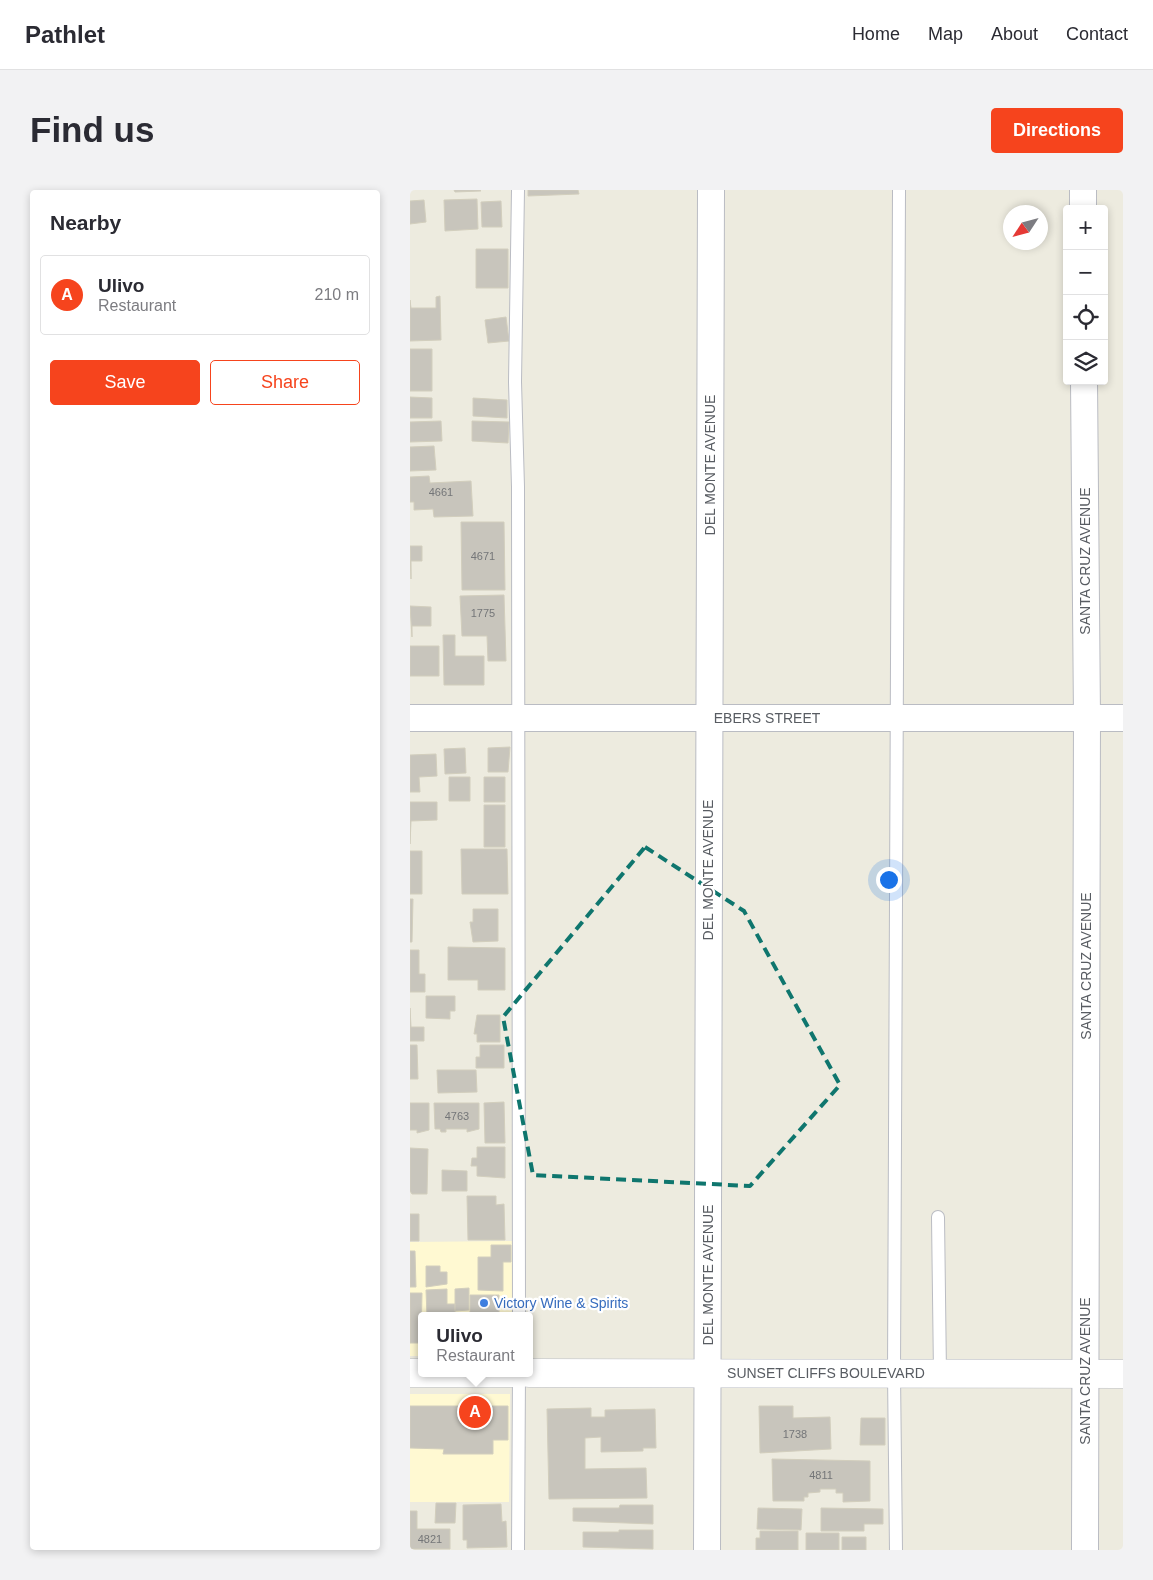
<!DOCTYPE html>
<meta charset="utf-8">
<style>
:root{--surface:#fff;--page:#f2f2f3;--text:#2b2b33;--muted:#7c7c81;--line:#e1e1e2;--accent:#f6441d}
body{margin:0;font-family:Helvetica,sans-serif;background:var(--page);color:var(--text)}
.controls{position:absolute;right:15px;top:15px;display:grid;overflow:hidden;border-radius:5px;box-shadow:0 2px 8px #0003}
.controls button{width:45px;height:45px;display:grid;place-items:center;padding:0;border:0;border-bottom:1px solid var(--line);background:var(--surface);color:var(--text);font:25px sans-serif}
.compass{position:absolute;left:593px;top:15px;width:45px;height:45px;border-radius:50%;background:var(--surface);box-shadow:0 2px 8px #0003;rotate:234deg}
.you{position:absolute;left:478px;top:689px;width:18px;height:18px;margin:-12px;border:4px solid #fff;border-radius:50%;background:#1a73e8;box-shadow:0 0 0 8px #1a73e833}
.badge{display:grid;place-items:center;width:32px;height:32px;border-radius:50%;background:var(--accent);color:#fff;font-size:16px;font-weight:700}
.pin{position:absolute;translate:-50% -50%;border:2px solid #fff;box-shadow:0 1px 5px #0006}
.popup{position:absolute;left:8px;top:1122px;width:115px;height:65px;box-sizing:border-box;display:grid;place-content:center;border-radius:5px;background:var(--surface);filter:drop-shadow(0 1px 4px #0005);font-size:16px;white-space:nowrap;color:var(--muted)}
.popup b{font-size:19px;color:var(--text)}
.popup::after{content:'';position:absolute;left:50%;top:100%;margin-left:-10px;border:10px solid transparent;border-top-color:var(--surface)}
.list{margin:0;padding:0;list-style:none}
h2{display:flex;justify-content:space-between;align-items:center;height:65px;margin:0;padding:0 20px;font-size:21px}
h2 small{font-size:16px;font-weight:400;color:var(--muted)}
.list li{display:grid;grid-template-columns:32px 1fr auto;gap:15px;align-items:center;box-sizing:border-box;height:80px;margin:0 10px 10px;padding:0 10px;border:1px solid var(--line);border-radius:5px}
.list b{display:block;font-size:19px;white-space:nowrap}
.list p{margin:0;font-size:16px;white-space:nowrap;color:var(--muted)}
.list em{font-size:16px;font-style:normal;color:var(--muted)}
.actions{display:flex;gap:10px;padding:15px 20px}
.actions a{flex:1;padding:11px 0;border:1px solid var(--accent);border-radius:5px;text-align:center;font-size:18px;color:var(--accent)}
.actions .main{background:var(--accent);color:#fff}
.icon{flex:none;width:28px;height:28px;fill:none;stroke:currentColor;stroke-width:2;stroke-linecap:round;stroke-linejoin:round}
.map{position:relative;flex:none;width:713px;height:1360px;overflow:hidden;border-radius:5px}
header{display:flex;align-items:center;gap:30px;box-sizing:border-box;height:70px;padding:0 25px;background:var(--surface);border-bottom:1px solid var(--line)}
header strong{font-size:24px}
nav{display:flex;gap:28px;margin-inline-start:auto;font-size:18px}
.intro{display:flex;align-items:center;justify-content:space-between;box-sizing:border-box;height:120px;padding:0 30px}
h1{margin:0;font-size:35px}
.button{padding:12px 22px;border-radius:5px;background:var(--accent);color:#fff;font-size:18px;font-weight:700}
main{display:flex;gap:30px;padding:0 30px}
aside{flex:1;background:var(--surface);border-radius:5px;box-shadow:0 2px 8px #0003}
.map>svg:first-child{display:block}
.commercial{fill:#fff9d2}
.building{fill:#c8c5bc;stroke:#d2cebd}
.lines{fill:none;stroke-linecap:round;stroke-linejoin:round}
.service-casing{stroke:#babcc3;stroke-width:14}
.minor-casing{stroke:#babcc3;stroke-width:28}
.secondary-casing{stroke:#babdc5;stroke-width:29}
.service{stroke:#fff;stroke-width:12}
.minor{stroke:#fff;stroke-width:26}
.secondary{stroke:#fff;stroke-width:28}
.marked{fill:none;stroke:#0f766e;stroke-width:4;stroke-dasharray:10 6;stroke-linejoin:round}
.shop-dot{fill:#3f7fe0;stroke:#fff;stroke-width:2}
.labels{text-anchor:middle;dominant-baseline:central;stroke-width:4.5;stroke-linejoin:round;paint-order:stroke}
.number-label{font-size:11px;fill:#747678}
.street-label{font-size:14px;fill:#585c62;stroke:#fff}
.shop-label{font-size:14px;fill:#366cbe;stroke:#fff;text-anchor:start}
</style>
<header>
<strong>Pathlet</strong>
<nav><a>Home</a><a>Map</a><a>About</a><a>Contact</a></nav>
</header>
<div class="intro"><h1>Find us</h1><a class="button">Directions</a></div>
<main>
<aside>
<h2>Nearby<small></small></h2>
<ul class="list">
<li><span class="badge">A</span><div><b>Ulivo</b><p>Restaurant</p></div><em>210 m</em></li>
</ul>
<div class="actions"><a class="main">Save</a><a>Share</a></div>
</aside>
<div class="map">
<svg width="713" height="1360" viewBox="0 0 713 1360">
<rect width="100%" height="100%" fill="#edebdf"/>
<!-- commercial -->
<path class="commercial" d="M103,1051L104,1126H11V1166H0V1052Z
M0,1204H100L99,1312H0Z"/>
<!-- building -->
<path class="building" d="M44,0H70L71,1L45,2Z
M118,0H168L169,4L118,6Z
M67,9L68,39L35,41L34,10Z
M14,10L16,32L0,34V11Z
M91,11L92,37H72L71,12Z
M66,59H98V98H66Z
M30,106L31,150L0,151V110L1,118H26V107Z
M96,127L99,151L78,153L75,130Z
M0,159H22V201H0Z
M0,207L22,208V228H0Z
M63,208L97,210V228L63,226Z
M31,231L32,251L0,252V232Z
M62,231L99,232L98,253L62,251Z
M24,256L26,280L0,281V257Z
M19,286L20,293L61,291L63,326L24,327L23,319L4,320V312H0V287Z
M51,332H94L95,400H52Z
M0,356H12V371H1V389Z
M94,405L96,471H78L77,446H52L50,406Z
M0,416L21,417V436H2V447Z
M33,445H45V466H74V495H34Z
M0,456H29V486H0Z
M100,557L98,582H78V558Z
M55,558L56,583L35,584L34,559Z
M26,564L27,586L9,587L10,602H0V565Z
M39,587H60V611H39Z
M74,587H95V612H74Z
M0,612H27V630L1,631L0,654Z
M74,615H95V657H74Z
M51,659H97L98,704H52Z
M0,661H12V704H0Z
M0,709H3L2,752H0Z
M63,719H88V751L63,752L60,732H63Z
M38,757L95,758V800H68V790H38Z
M0,760H9V784H15V802H0Z
M16,806H45V821H40V829L16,828Z
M0,818L1,837H14V851H0Z
M67,825H90V852H67V844H64Z
M0,855H7L8,889H0Z
M70,855H94V878H66V867H70Z
M27,880H66L67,902L28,903Z
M94,912L95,953H75L74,913Z
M0,913H19V940L7,943V940H0Z
M24,913H69V939L57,942V939H36V942H31L30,939H25Z
M67,957H95V988L67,986V976H61L62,968H67Z
M0,958L18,959L17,1004H2L0,1001Z
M32,980L57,981V1001H32Z
M57,1006H86V1015L94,1014L95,1050H58Z
M0,1024H9V1051H0Z
M81,1055H101V1072H93V1101L68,1100V1067H81Z
M0,1061H5L6,1097H0Z
M16,1076H30V1082H37V1094L16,1097Z
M59,1098V1120L45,1121V1099Z
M37,1099V1114H45V1126H17L16,1100Z
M0,1103H12L11,1153H0Z
M60,1105H89V1126H60Z
M0,1216H98V1250H83V1264H33L34,1259L0,1258Z
M349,1216H383V1228L420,1227L421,1259L350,1263Z
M181,1218V1227H195V1220L245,1219L246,1258H233V1261L191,1262V1247L175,1248V1279L236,1278L237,1308L139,1309L137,1219Z
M451,1228H475V1255H450Z
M362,1269L460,1271V1311L433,1312V1303H426V1299H410V1302L398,1303V1307H394V1311H363Z
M26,1313H46L45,1333H25Z
M91,1314L92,1332L96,1331L97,1357L57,1358V1350H53V1315Z
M210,1315H243V1334L163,1331V1318H209Z
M348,1318L392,1319L391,1340L347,1339Z
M411,1318L473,1319V1334H454V1341H411Z
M0,1321H7V1339H40V1359H0Z
M209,1340H243V1359L173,1357V1342H209Z
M350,1341H388V1360H346V1348H350Z
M396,1343H429V1360H396Z
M432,1347H456V1360H432Z"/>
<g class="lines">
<!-- service casing -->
<g class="service-casing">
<path id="service" d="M108,0L105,192L108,297L109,1126
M528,1027L530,1184
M108,1360L109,1183
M486,1360L484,1184L489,0"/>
</g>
<!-- minor casing -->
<g class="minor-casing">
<path id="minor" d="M673,0V19
M674,191L677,527L675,1360
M0,528H713
M297,1360L301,0"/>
</g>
<!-- secondary casing -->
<g class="secondary-casing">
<path id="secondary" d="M0,1183H111
M119,1183L713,1184"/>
</g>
<!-- service -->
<use href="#service" class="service"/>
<!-- minor -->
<use href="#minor" class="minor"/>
<!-- secondary -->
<use href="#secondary" class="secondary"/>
</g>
<!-- marked area -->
<path class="marked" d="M235,657L334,721L430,895L340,996L123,985L93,827Z"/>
<!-- markers -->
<circle class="shop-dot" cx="74" cy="1113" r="5"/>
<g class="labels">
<!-- number labels -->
<g class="number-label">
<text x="31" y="302">4661</text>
<text x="73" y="366">4671</text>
<text x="73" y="423">1775</text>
<text x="47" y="926">4763</text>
<text x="385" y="1244">1738</text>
<text x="411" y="1285">4811</text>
<text x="20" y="1349">4821</text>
</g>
<!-- street labels -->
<g class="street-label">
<text transform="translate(300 275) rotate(-90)">DEL MONTE AVENUE</text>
<text transform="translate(675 371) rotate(-90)">SANTA CRUZ AVENUE</text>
<text x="357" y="528">EBERS STREET</text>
<text transform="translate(298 680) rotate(-90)">DEL MONTE AVENUE</text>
<text transform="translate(676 776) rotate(-90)">SANTA CRUZ AVENUE</text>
<text transform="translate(298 1085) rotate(-90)">DEL MONTE AVENUE</text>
<text transform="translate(675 1181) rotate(-90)">SANTA CRUZ AVENUE</text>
<text x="416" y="1183">SUNSET CLIFFS BOULEVARD</text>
</g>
<!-- shop labels -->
<g class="shop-label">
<text x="84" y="1113">Victory Wine &amp; Spirits</text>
</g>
</g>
</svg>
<div class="controls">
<button>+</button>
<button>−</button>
<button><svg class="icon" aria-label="locate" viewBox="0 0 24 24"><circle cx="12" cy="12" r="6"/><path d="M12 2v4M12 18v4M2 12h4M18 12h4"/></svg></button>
<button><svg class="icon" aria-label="layers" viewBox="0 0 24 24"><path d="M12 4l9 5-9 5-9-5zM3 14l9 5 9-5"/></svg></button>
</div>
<svg class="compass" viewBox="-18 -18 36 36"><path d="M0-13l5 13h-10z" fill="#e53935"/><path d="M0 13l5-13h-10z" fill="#7c7c81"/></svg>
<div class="you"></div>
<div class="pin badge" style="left:65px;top:1222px">A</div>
<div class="popup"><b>Ulivo</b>Restaurant</div>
</div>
</main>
